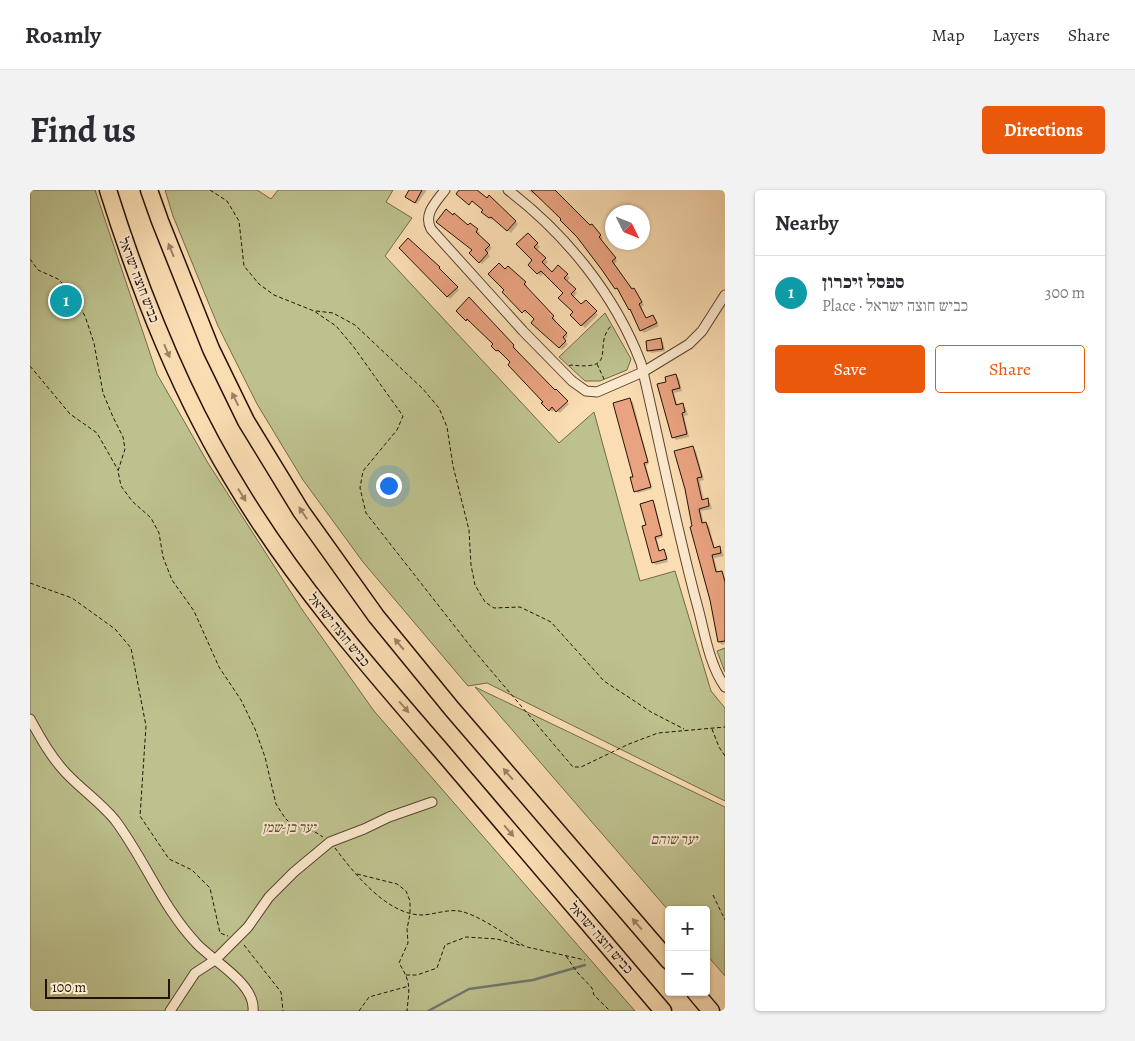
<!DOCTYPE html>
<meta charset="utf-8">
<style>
:root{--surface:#fff;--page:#f2f2f3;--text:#2b2b33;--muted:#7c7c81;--line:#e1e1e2;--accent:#ea580c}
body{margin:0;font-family:Alegreya,"Frank Ruhl Libre",serif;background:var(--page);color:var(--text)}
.controls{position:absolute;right:15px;bottom:15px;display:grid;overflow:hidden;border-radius:5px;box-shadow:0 1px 4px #0004}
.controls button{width:45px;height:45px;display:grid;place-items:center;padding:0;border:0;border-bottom:1px solid var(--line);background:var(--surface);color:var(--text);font:25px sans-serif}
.compass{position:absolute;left:575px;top:15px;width:45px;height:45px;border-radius:50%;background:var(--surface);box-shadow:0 1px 4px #0004;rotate:133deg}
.scale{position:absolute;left:15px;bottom:12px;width:125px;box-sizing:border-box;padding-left:5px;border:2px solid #251205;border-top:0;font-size:14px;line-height:18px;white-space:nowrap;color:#251205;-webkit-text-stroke:4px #fce9ce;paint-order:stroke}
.you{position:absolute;left:358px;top:295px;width:18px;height:18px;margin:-12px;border:4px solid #fff;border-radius:50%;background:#1a73e8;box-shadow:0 0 0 8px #1a73e833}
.badge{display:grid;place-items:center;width:32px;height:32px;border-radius:50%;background:var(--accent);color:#fff;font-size:16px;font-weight:700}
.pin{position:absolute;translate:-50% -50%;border:2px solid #fff;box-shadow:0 1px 5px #0006}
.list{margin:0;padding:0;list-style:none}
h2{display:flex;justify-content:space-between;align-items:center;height:65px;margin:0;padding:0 20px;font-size:21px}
h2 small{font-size:16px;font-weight:400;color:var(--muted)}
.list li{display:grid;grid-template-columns:32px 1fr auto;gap:15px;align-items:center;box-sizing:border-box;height:75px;padding:0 20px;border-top:1px solid var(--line)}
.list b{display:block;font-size:19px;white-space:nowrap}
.list p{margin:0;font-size:16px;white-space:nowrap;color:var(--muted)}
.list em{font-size:16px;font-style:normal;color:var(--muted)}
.actions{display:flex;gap:10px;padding:15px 20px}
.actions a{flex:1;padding:11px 0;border:1px solid var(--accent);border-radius:5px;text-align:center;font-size:18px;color:var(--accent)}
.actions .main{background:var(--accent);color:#fff}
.map{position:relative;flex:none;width:695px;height:821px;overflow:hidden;border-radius:5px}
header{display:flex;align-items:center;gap:30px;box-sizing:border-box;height:70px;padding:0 25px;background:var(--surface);border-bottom:1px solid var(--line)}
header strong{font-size:24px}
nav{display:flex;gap:28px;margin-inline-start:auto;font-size:18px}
.intro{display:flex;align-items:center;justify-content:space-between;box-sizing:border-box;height:120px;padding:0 30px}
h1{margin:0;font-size:35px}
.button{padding:12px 22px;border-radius:5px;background:var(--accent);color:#fff;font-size:18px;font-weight:700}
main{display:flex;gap:30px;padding:0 30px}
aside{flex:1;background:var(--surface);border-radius:5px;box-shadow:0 1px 4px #0004}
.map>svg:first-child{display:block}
.green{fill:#bdc18e;stroke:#716a4a}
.shadow{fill:#0003}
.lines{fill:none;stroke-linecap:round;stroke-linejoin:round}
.stream{stroke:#70776f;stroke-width:2.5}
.building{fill:#eaa381;stroke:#251205}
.minor-casing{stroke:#5a4530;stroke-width:11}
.motorway-casing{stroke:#251205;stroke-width:19}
.path{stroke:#251205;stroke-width:1;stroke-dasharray:4 2.5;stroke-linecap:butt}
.minor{stroke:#fce9ce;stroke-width:9}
.motorway{stroke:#fbddb3;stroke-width:16}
.oneway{fill:#9b8265}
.labels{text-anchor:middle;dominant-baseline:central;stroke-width:4;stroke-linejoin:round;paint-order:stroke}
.street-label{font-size:14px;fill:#251205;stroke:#fce9ce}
.park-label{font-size:14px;font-style:italic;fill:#5a4f35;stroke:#fce9ce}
</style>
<header>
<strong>Roamly</strong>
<nav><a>Map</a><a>Layers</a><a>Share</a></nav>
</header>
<div class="intro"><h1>Find us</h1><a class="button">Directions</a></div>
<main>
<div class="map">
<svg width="695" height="821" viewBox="0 0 695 821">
<rect width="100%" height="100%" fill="#fbddb3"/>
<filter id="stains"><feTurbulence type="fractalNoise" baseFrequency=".004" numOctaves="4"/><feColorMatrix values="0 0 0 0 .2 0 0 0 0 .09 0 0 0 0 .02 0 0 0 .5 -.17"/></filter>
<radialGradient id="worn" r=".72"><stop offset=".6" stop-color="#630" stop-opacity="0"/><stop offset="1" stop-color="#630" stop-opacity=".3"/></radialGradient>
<!-- green -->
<path class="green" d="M0,0H65L127,184L178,273L271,418L344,521L605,821H0Z
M135,0H227L241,9L248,0H363L356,12L382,28L355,66L529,253L564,222L610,391L645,381L681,501L695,518V611L457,493L438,496L333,372L273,290L227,214L188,136L143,26Z
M575,123L601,169L597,180L570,191H555L529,167Z
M695,458V482L687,461Z
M445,497L695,617V786L676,764V720L639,721Z"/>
<!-- shadow -->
<path class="shadow" d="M381,0H397L387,14L379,9Z
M498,0H523L560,37L564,38L573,48L571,50L587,71L584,74L602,100H604L606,102L614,115L611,117L616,129L623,126L629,136L614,143L611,140L603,122L589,101L533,29L507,4L506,6Z
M459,7L488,34L481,43L464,28L462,30L453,22Z
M440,35L450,43L448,45L462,58L457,63L460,66L452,74L441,63L444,60L438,37Z
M498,44L510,57L506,61L518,72L514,76L522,83L528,77L540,88L536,92L547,103L543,108L551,116L556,112L568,125L555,138L542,125L544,122L534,102L514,83L511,86L499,75L504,70Z
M370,58L409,78L412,80L410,81L429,100L420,109Z
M478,78L497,95L496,97L526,130L524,131L538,146L534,151L538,154L532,160L503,133L506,130L498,121L496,124L476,99L475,81Z
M439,109L486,159L484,160L525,202L526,201L539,214L530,223L525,219L522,222L482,172L471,161L469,163L463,156L465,154L441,130L439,132L427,121Z
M631,149L633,152L635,161L621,163L619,161L617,152Z
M646,186L649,189L652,201L644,203L648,216L652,214L655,217L658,225L654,226L659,247L646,250L643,247L638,192Z
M600,210L603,212L619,274L616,275L622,299L608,303L605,301Z
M663,258L666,261L674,290L670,291L674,311L677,310L680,313L682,319L671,321L674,334L676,333L679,336L685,359L689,358L692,361L694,366L684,368L688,383L692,382L695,387V454L692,455L689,452L664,337Z
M622,311L625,314L633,347L627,349L630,362L634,361L636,363L638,372L626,375L623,372Z"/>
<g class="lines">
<!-- stream -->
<path class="stream" d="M398,821L439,799L503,790L555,775"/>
</g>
<!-- building -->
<path class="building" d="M379,0H392L385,13L375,7Z
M429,0H447L457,8L459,5L486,31L477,41L461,27L459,28L451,22L453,20L442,11L439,15L426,4Z
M501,0H525L560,35L562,34L571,45L569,47L586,68L582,71L602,99L604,98L612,112L609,114L616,128L623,125L627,133L610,141L600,119L599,120L587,98L585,99L572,80L547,47L530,30L531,29Z
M416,19L423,25L424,23L438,35L440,33L448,39L446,42L460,55L455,60L458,63L449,73L439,63L442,60L406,32Z
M498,43L508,53L504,57L516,68L512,72L522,82L528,75L538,84L534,88L546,99L541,104L551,114L556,110L567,121L551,136L540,125L543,122L528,108L533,103L511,81L507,84L498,75L502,70L486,54Z
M378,48L410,77L409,78L428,97L417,107L369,58Z
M469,73L475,79L478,76L496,92L494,94L524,126L522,128L537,143L533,147L536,151L529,158L501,133L504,129L495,120L492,123L472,102L474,100L458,84Z
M439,107L484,155L483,157L525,200L526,199L538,211L526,222L522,217L519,221L511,213L513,212L478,175L480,172L468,160L466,161L461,156L463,154L437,129L436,131L426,121Z
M631,148L633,159L617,161L616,151Z
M646,184L650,198L642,200L646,215L653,213L655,222L652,223L657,244L642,248L627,194L636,192L635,187Z
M600,208L618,272L614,273L621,297L604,302L600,287H603L583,213Z
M663,256L672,287L667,288L672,310L678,308L679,316L669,319L672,333L676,332L684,358L690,356L691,363L682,365L686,382L692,381L695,392V451L688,452L680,410L660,337L662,336L655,299L644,261Z
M623,310L632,345L625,347L629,361L634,359L637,369L622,373L612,336L616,335L610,314Z"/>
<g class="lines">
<!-- minor casing -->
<g class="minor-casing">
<path id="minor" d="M415,0C406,12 393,24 401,39L493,141L542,191L556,201L567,202L613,182L659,154L672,141L695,105
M478,0C536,44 585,105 611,173C630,254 646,337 668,418C675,444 679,474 695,497
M0,529C11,549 21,567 36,583C51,599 71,613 85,630C115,670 132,717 167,754C183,771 226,794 223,821
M140,821L165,783L185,770L218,737L239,707L264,682L300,652L334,639L359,627L402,612"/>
</g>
<!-- motorway casing -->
<g class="motorway-casing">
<path id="motorway" d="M78,0C111,105 152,209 211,303C267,395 338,476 408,557C483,645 558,733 633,821
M119,0L130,31L181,159L216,231L271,321L346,426L422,519L639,771
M665,802L681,821"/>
</g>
<!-- path -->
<path class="path" d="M180,0L197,11L209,31L214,76L229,94L244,105L284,121L306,136L323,156L373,226L367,240L333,281L330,298L336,323L441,457L543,577H551L599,554L628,543L695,537
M0,69L8,80L28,89L42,103L55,126L64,153L73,203L83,227L93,247L95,259L88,281L91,296L102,311L121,328L129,343L133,367L142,390L164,421L189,477L211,510L225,539L235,567L246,614L255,628L261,634L285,642L293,647
M286,121L303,123L325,135L393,199L409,218L417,237L423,276L439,340L441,375L445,395L455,412L464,418L490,417L521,432L574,491L621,522L654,539
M567,174L574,189
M0,176L40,224L67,243L88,280
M539,176L541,175C591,181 561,155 582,135
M0,393L42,408L85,439L101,458L116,536L110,626L139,669L162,680L180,698L190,743L198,746
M682,539L689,557L695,566
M305,658C324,683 356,724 391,725C403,725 417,719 429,721C448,724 479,747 496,757
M327,684L367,694L376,701L380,711V724L377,739L378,753L369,773C382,794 379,798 377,821
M683,705L695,730
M214,755L251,802L253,821
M497,757L555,770
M536,766L547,782L562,798L564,805L580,821
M376,785H387L407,778L415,755L436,747L467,749L493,756
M329,821L339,807L379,796"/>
<!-- minor -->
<use href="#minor" class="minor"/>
<!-- motorway -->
<use href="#motorway" class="motorway"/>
</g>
<!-- one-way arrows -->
<defs><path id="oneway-solid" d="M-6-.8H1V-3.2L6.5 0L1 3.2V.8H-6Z" transform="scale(1.25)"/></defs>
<g class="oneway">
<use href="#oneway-solid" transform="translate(141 60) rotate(-112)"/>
<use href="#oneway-solid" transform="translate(137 161) rotate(67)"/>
<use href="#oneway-solid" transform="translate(205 209) rotate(-116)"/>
<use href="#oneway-solid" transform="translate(212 305) rotate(58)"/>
<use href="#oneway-solid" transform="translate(273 323) rotate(-124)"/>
<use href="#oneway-solid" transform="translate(369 454) rotate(-130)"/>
<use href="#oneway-solid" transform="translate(374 517) rotate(49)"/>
<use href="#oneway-solid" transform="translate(478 584) rotate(-131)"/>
<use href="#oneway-solid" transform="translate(479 641) rotate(49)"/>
<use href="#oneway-solid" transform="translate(607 734) rotate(-131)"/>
</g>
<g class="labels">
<!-- street labels -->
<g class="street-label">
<text transform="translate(109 90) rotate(69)">כביש חוצה ישראל</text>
<text transform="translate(309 440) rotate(51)">כביש חוצה ישראל</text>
<text transform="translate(571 748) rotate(49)">כביש חוצה ישראל</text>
</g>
<!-- park labels -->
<g class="park-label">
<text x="259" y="637">יער בן-שמן</text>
<text x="644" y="649">יער שוהם</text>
</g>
</g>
<rect width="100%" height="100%" filter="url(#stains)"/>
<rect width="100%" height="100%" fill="url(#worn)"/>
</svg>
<div class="controls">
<button>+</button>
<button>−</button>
</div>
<svg class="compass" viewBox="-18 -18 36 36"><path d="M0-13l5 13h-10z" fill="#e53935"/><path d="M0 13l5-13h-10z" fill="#7c7c81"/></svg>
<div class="scale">100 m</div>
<div class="you"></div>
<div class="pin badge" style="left:36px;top:111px;background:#0f9aa8">1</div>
</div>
<aside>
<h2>Nearby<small></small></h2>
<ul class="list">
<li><span class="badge" style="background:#0f9aa8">1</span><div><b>ספסל זיכרון</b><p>Place · כביש חוצה ישראל</p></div><em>300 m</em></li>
</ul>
<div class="actions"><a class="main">Save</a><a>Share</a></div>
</aside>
</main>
